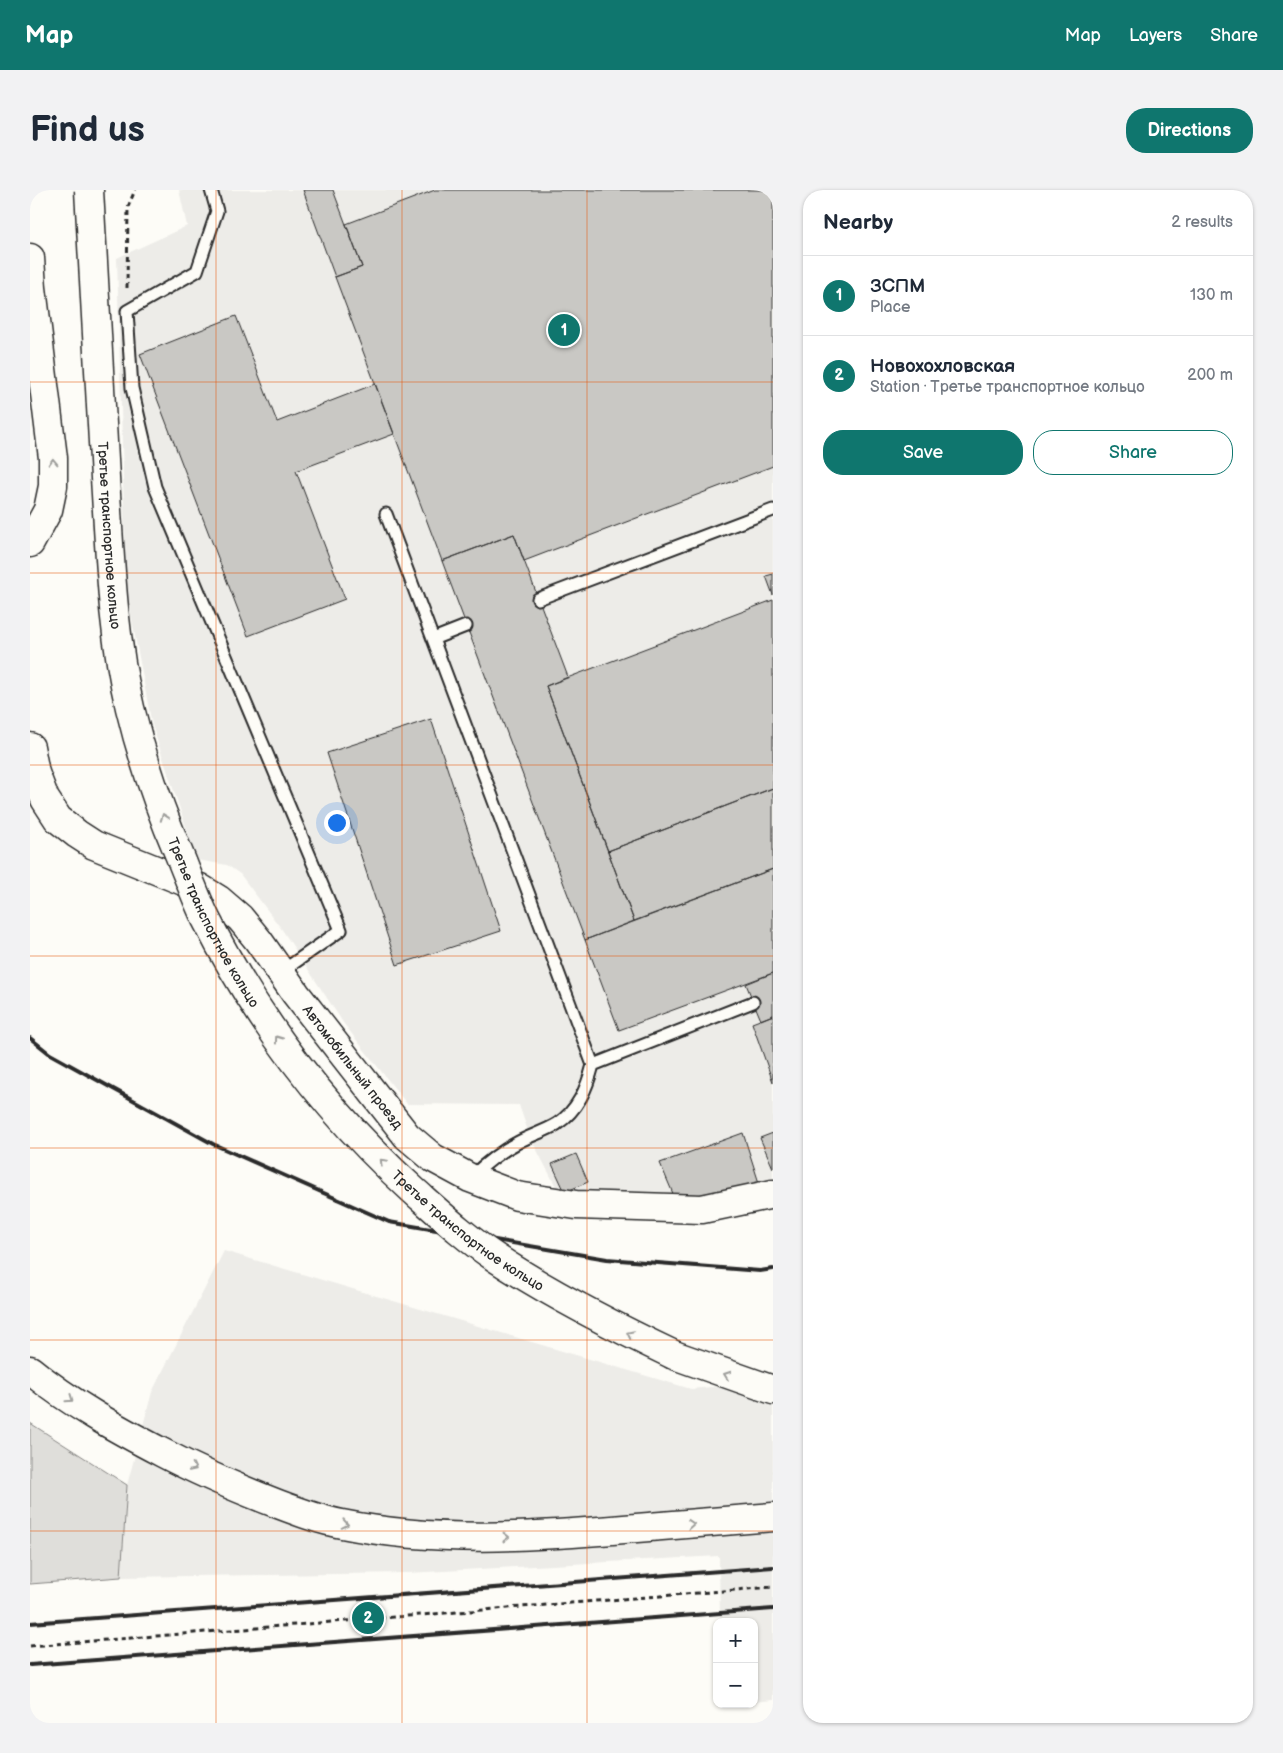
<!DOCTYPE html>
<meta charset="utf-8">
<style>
:root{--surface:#fff;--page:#f2f2f3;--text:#1f2937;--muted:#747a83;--line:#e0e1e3;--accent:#0f766e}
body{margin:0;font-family:"Balsamiq Sans",sans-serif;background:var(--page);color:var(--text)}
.controls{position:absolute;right:15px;bottom:15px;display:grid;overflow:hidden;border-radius:10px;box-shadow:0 1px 4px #0004}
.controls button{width:45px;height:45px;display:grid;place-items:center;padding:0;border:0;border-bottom:1px solid var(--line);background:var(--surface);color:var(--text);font:25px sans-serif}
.you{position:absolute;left:306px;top:632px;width:18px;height:18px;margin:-12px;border:4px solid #fff;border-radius:50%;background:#1a73e8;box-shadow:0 0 0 8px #1a73e833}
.badge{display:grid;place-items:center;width:32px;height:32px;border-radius:50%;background:var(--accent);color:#fff;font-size:16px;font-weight:700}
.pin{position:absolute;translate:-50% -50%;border:2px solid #fff;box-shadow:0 1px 5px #0006}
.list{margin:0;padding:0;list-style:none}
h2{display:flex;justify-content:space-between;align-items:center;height:65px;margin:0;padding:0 20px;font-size:21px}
h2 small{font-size:16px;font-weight:400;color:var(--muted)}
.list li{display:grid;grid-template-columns:32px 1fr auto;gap:15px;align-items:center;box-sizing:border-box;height:80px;padding:0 20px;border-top:1px solid var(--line)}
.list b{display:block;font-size:19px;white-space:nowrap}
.list p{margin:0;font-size:16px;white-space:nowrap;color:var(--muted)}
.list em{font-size:16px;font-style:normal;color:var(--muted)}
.actions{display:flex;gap:10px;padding:15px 20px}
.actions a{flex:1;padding:11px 0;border:1px solid var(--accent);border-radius:20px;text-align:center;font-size:18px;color:var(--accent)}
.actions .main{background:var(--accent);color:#fff}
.map{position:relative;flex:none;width:743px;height:1533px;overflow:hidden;border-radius:20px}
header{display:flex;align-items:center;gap:30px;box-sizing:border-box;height:70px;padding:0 25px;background:var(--accent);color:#fff}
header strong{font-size:24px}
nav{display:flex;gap:28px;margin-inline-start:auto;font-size:18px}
.intro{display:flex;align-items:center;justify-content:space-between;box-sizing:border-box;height:120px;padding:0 30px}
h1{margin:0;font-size:35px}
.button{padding:12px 22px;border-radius:20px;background:var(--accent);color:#fff;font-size:18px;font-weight:700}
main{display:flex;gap:30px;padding:0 30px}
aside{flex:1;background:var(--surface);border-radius:20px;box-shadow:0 1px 4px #0004}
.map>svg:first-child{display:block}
.built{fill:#edece8}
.green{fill:#dfdeda;stroke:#858482}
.building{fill:#c9c8c4;stroke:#2b2b2b}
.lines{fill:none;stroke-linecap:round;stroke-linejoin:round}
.lane-casing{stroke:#2b2b2b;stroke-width:15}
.secondary-casing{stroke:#2b2b2b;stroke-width:31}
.primary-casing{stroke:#2b2b2b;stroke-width:31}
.path{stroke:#2b2b2b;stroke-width:3;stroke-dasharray:5 4;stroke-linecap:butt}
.lane{stroke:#fdfcf7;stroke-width:11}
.secondary{stroke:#fdfcf7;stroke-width:28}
.primary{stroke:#fdfcf7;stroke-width:28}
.rail{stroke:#2b2b2b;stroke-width:4}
.primary-bridge-casing{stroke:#2b2b2b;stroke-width:31;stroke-linecap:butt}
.primary-bridge{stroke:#fdfcf7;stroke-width:28}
.oneway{stroke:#9e9e9b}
.grid{fill:none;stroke:#e8590c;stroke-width:1;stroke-opacity:0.55}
.labels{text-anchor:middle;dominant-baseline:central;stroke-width:4;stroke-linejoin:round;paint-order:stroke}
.street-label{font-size:14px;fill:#2b2b2b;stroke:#fdfcf7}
</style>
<header>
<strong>Map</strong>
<nav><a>Map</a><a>Layers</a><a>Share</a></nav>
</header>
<div class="intro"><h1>Find us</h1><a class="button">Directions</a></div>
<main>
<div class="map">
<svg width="743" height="1533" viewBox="0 0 743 1533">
<rect width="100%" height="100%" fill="#fdfcf7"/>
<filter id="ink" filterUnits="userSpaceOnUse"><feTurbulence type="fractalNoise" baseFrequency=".02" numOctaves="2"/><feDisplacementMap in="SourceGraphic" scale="10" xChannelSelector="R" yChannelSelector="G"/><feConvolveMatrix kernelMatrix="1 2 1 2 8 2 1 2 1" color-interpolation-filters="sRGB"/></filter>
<g filter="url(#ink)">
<!-- built -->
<path class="built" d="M149,0H743V995L654,1015L531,1006L500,947L489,915L377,914L314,834L253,741L210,684L197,675L167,670L122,535L96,399L87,68L157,36Z
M194,1061L661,1199L743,1191V1510L724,1512V1432H690L689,1366L378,1383L91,1387L97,1295L122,1202Z"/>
<!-- green -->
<path class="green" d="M0,1233L97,1295L91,1387L0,1394Z"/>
<!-- building -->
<path class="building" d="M273,0H303L332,77L305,87Z
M405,0H743V276L494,371L484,344L412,371L305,87L332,77L316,34Z
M206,126L247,232L345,194L364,244L266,281L315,409L218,446L110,164Z
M484,344L538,487L516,496L604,731L555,750L412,371Z
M743,384V405L736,386Z
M743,410V598L578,661L516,496Z
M401,529L471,741L367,775L297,563Z
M743,598V679L604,731L578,661Z
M743,679V783L589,840L555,750Z
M743,783V825L731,830L716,794Z
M743,825V892L722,833Z
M713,943L730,996L647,1013L630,973Z
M743,943V978L730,948Z
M546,964L558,992L535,1002L522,974Z"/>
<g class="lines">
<!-- lane casing -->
<g class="lane-casing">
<path id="lane" d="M181,0L187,21L167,81L97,121L102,198L125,297L311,740L251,782
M356,324L563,875
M508,409L743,320
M403,449L436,436
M441,987C455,974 468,963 485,954C498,946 514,942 527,934C548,920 557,898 563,875L723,812"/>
</g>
<!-- secondary casing -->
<g class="secondary-casing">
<g id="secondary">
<path id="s1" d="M0,557L5,583L15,609L28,629L47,644L64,655L168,697L189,710L210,728L228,750L266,804L377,946L403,968L440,988L487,1006L546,1015L672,1019L743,1004"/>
</g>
</g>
<!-- primary casing -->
<g class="primary-casing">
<path id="primary" d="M0,68L2,98L23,268V296L18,320L0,353
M644,1165L743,1200
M0,1180C40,1213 87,1239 133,1263C171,1283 209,1299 248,1314C269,1322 290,1330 312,1334C406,1353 499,1347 594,1339C644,1335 693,1331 743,1327"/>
</g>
<!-- path -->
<path class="path" d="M97,98L98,17L105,0
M0,1456L743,1397"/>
<!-- lane -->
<use href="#lane" class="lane"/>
<!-- secondary -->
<use href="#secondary" class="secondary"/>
<!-- primary -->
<use href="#primary" class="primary"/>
<!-- rail -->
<path class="rail" d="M0,848L20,864L183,954L359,1032L577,1069L730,1081L743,1079
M0,1433L743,1377
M0,1475L743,1419"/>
<!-- primary-bridge casing -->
<g class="primary-bridge-casing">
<g id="primary-bridge">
<path id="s2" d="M59,0C65,96 70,192 75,288C80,364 82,443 100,518C112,568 129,617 149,664C158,686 166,708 176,729C228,832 299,924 384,1001C410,1024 436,1048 466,1068C522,1105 583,1136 644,1165"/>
</g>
</g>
<!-- primary-bridge -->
<use href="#primary-bridge" class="primary-bridge"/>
</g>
<!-- one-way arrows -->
<defs><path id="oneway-chevron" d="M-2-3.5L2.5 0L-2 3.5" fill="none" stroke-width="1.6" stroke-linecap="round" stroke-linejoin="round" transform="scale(1.25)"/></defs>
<g class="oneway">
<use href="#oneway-chevron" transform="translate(23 272) rotate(-92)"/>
<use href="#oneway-chevron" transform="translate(134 627) rotate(-110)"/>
<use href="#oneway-chevron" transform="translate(248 849) rotate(-126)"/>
<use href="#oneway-chevron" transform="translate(353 972) rotate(-135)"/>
<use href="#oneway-chevron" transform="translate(600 1144) rotate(-154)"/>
<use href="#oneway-chevron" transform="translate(697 1185) rotate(-160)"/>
<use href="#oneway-chevron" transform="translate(40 1209) rotate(35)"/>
<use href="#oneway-chevron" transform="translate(163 1278) rotate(26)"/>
<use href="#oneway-chevron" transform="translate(315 1334) rotate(11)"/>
<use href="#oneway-chevron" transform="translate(661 1334) rotate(-4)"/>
<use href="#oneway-chevron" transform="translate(476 1347)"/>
</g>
</g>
<!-- grid -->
<path class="grid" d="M186,0V1533M372,0V1533M557,0V1533M0,192H743M0,383H743M0,575H743M0,766H743M0,958H743M0,1150H743M0,1341H743"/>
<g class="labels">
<!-- street labels -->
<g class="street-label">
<text stroke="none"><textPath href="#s2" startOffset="346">Третье транспортное кольцо</textPath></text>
<text stroke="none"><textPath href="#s2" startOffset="751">Третье транспортное кольцо</textPath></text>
<text stroke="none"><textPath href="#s1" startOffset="474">Автомобильный проезд</textPath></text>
<text stroke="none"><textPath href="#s2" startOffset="1156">Третье транспортное кольцо</textPath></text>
</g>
</g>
</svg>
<div class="controls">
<button>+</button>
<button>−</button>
</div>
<div class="you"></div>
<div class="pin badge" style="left:534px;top:140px">1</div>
<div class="pin badge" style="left:338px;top:1428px">2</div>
</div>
<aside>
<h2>Nearby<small>2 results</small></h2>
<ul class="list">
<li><span class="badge">1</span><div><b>ЗСПМ</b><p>Place</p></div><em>130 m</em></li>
<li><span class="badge">2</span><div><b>Новохохловская</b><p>Station · Третье транспортное кольцо</p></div><em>200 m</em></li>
</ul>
<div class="actions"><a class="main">Save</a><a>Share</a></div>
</aside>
</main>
